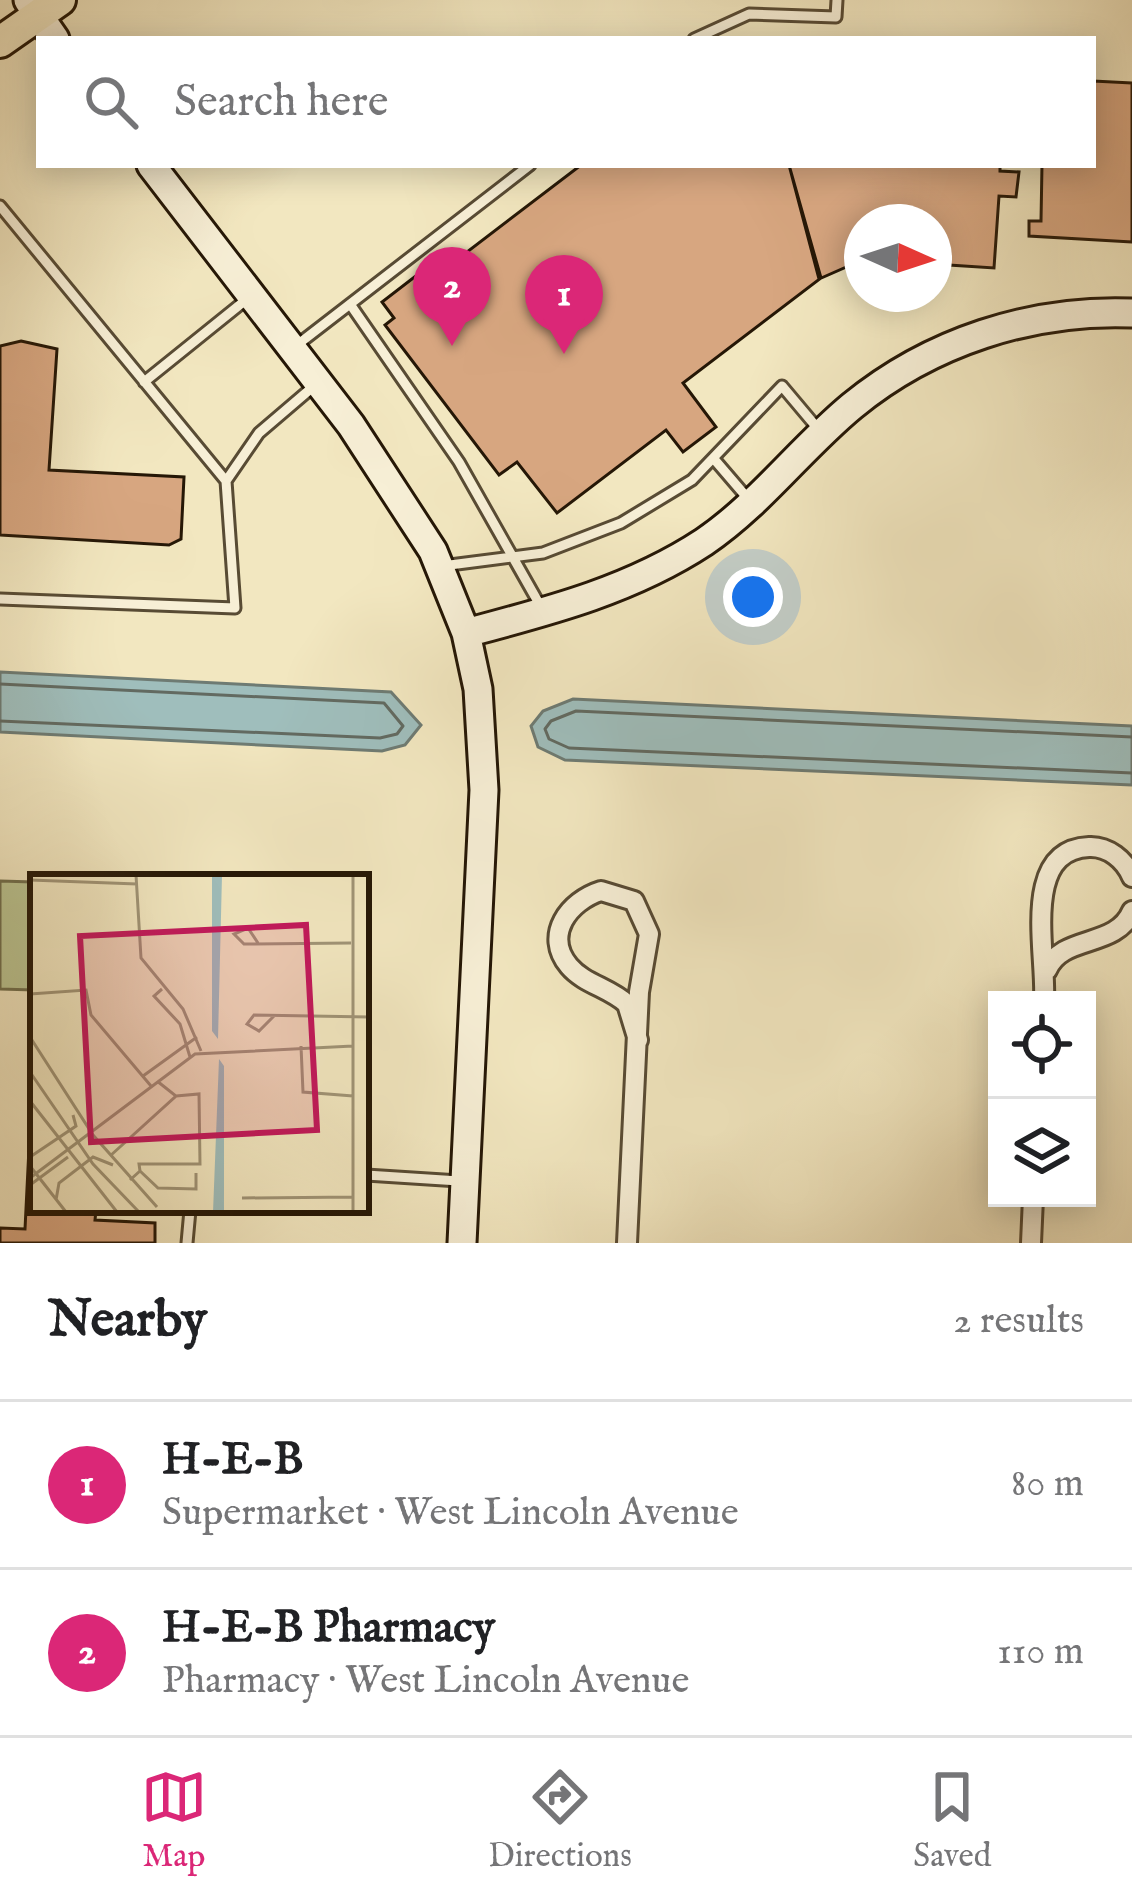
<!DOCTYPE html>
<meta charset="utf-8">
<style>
:root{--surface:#fff;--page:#f6f6f6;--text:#202124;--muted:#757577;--line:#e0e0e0;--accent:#db2777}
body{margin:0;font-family:"IM FELL English",serif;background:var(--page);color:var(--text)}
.controls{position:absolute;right:36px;bottom:36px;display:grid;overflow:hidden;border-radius:0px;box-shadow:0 6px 30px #0003}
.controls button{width:108px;height:108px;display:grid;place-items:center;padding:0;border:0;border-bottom:3px solid var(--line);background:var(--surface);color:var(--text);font:60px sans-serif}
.compass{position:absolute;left:844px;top:204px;width:108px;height:108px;border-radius:50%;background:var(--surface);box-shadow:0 6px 30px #0003;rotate:93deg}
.you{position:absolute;left:753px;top:597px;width:42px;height:42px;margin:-30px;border:9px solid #fff;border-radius:50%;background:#1a73e8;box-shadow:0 0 0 18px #1a73e833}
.badge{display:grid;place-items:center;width:78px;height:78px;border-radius:50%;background:var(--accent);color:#fff;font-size:39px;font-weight:700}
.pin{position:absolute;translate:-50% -99px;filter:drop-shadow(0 3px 6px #0008)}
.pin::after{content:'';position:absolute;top:63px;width:42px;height:36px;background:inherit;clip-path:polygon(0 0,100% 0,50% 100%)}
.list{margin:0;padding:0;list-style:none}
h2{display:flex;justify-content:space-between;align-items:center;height:156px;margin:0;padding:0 48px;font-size:51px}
h2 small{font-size:39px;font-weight:400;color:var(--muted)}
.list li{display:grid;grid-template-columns:78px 1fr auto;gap:36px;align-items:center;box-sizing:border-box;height:168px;padding:0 48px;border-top:3px solid var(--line)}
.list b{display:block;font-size:45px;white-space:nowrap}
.list p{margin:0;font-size:39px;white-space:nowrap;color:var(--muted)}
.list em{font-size:39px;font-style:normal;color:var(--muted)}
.icon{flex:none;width:66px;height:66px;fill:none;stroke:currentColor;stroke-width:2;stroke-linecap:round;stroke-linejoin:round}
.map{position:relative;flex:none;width:1132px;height:1243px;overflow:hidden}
.search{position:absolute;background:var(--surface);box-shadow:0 6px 30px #0003;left:36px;right:36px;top:36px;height:132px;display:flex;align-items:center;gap:30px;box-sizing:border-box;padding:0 42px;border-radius:0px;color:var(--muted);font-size:45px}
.sheet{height:492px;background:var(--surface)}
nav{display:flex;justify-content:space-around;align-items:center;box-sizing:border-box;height:168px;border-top:3px solid var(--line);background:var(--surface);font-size:33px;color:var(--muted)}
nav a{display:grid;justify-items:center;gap:6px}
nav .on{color:var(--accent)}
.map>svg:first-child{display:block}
.green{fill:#bbc592;stroke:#706e4c;stroke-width:3}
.water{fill:#9fbebc;stroke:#6e7b73;stroke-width:3}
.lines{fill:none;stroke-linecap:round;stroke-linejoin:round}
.shore{stroke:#626a61;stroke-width:3}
.building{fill:#d7a680;stroke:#251706;stroke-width:3}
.lane-casing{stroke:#584b34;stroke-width:15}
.street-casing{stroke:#584b34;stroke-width:24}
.secondary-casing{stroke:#251706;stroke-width:33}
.primary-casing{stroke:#251706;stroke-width:36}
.lane{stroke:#f7efd6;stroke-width:9}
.street{stroke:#f7efd6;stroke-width:18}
.secondary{stroke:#f7efd6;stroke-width:27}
.primary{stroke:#f2e7c0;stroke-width:30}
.inset-road{fill:none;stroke:#a09476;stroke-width:3}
.view{fill:#c2185b;fill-opacity:0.15;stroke:#c2185b;stroke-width:6}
.inset-edge{fill:none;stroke:#251706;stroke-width:6}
</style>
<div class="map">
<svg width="1132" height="1243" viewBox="0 0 1132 1243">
<rect width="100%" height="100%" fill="#f2e7c0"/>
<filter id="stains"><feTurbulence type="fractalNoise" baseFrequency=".00167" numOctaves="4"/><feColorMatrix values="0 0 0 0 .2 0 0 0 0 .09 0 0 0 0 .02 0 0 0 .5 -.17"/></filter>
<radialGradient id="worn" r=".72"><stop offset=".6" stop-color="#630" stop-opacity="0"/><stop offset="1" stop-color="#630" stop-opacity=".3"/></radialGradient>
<!-- green -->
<path class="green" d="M0,881L33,882V990L0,989Z"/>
<!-- water -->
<path class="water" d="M0,672L391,692L421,725L405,745L382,751L0,732Z
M573,699L1132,726V785L565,760L538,747L531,726L543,711Z"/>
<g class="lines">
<!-- shore -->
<path class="shore" d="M0,684L384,703L403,726L397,734L380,738L0,721
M1132,737L576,711L551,721L545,729L549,739L569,748L1132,773"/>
</g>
<!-- building -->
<path class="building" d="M1093,81L1132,83V242L1029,236V221H1041L1042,165H1093Z
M581,165H789L821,278L683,383L716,427L683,452L666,430L557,513L517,462L499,475L385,325L394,318L382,302L443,255L450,265Z
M789,165H1000V171L1019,172L1016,197L999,196L994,268L934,264V222H862V260L819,279Z
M21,341L57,349L49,470L184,477L181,539L169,545L0,535V346Z
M33,1067V1210H96L95,1220L155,1223V1243H0V1228L25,1229Z"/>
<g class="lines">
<!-- lane casing -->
<g class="lane-casing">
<path id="lane" d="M694,39L749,14L836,17L837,0
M0,206L226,481L259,433L314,386
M350,304L459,462L541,607
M297,345L530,165
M144,382L247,299
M714,459L750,501
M442,566L543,553L621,523L692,480L782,386L819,430
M0,599L235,608L226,481
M366,1175L459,1181
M187,1243L190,1210"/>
</g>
<!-- street casing -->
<g class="street-casing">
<path id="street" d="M1047,970C1062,934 1116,949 1132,911
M1044,1000C1047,953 1020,850 1089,847C1108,846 1125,860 1132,877
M627,1243L639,992L649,934L634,901L601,891C569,901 543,935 569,966C584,984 610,988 627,1004L638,1040
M1031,1243L1033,1198"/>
</g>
<!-- secondary casing -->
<g class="secondary-casing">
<path id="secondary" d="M28,0L55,39
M151,165L351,425L433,551L466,633L478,689L484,790L462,1243
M466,633C549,611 631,590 704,542C760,504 800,449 852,406C930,342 1031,309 1132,313"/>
</g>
<!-- primary casing -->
<g class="primary-casing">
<path id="primary" d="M0,42L60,0"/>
</g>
<!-- lane -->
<use href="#lane" class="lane"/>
<!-- street -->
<use href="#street" class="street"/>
<!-- secondary -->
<use href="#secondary" class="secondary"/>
<!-- primary -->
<use href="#primary" class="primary"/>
</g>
<!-- overview -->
<g transform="translate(30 874)">
<rect width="339" height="339" fill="#f2e7c0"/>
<path d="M182,1H192L188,165L182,157ZM189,185L194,192V338H183Z" fill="#9fbebc"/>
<path class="inset-road" d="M106,1L111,84L153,135L171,177M323,1V338M0,6L107,10M228,69L218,54L204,60L214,70L321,69M132,115L124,122L150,150L160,183M0,120L56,116L61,141L121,212M244,142L229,157L217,150L224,141L339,143M0,163L63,261L127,333M271,172L273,218L323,222M0,198L63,290L109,338M113,202L167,163M0,227L87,338M80,282L146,222L127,207M0,283L46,252L43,241M0,292L36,338M110,297L109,290H170L169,220L146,222M0,304L165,180L323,172M100,306L110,297L128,314L166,315V299M0,311L38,283M212,324L323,323M26,326L29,309L63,283L83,291"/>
<path class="view" d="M276,51L287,256L61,268L50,62Z"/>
<rect width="339" height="339" class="inset-edge"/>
</g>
<rect width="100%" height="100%" filter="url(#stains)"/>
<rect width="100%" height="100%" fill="url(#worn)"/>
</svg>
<div class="controls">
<button><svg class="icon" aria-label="locate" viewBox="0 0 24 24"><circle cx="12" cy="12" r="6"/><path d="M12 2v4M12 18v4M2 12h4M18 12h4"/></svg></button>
<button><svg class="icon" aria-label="layers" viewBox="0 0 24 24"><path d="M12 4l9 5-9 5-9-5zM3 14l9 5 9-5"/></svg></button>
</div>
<svg class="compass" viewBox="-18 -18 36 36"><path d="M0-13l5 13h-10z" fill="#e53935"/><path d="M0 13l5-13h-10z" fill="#757577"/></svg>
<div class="you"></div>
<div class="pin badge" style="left:564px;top:354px">1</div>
<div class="pin badge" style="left:452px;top:346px">2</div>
<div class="search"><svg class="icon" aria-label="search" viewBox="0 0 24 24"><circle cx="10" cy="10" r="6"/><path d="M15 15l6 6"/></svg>Search here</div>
</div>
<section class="sheet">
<h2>Nearby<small>2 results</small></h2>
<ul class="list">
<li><span class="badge">1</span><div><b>H-E-B</b><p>Supermarket · West Lincoln Avenue</p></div><em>80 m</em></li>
<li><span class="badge">2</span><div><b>H-E-B Pharmacy</b><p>Pharmacy · West Lincoln Avenue</p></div><em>110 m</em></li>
</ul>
</section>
<nav>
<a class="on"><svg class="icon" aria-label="map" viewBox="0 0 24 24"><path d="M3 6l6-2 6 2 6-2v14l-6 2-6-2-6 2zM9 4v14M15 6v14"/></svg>Map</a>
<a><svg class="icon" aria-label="directions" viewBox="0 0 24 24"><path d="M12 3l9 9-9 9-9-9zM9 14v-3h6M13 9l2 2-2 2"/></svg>Directions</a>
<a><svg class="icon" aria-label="saved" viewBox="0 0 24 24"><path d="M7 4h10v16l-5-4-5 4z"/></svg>Saved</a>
</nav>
